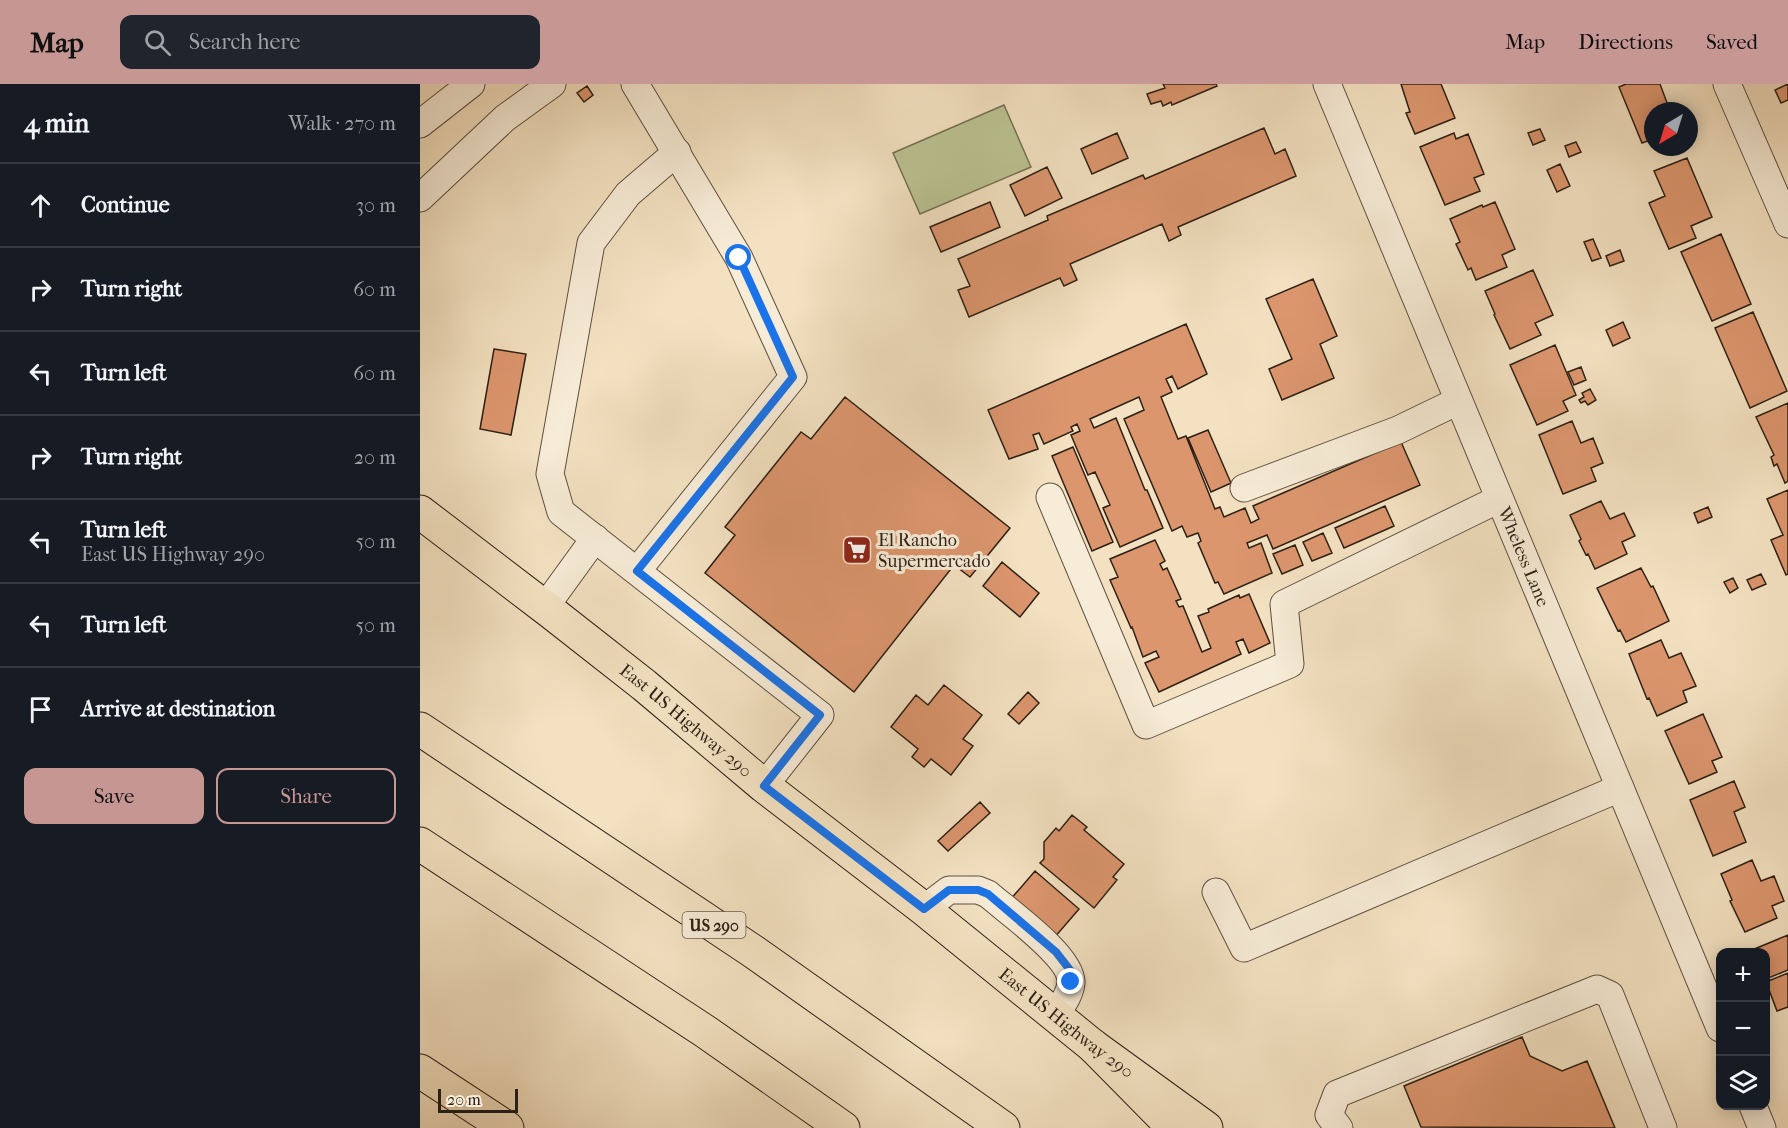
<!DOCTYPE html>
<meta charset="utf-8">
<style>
:root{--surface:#171b24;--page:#20242c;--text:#f1f3f6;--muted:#9ea1a6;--line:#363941;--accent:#c59692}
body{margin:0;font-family:"IM FELL French Canon",serif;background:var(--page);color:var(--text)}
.controls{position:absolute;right:18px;bottom:18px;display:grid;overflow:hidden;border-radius:12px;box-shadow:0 3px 15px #0003}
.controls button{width:54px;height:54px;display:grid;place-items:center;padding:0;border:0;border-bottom:2px solid var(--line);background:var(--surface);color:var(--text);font:30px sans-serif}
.compass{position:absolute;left:1224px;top:18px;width:54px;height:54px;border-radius:50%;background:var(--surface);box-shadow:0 3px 15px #0003;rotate:218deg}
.scale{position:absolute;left:18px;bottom:15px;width:80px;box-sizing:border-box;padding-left:6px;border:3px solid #2d2015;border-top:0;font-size:16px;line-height:21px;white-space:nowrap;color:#2d2015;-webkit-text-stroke:4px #f7ecd7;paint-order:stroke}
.stop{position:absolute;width:18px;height:18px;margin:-14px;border:4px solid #1a73e8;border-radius:50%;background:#fff}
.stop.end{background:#1a73e8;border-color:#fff;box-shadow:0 2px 6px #0008}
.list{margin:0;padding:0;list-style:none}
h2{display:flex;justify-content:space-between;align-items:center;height:78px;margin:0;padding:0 24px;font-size:26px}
h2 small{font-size:20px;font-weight:400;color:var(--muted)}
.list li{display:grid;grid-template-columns:39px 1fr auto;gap:18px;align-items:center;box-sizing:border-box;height:84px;padding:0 24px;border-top:2px solid var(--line)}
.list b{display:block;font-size:22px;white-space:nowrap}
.list p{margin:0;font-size:20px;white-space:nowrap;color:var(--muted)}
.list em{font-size:20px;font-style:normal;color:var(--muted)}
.actions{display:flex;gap:12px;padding:18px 24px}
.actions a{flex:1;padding:14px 0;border:2px solid var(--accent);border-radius:12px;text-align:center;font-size:21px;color:var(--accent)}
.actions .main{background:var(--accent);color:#111}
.icon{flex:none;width:33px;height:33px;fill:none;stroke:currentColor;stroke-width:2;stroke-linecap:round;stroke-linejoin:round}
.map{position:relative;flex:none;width:1368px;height:1044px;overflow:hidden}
header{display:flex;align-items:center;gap:36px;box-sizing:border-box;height:84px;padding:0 30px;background:var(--accent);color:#111}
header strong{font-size:28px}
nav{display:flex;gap:33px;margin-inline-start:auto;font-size:21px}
.search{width:420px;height:54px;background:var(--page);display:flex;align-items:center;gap:15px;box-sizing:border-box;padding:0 21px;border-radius:12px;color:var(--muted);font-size:22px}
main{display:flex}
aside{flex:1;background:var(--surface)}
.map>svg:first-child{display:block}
.green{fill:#bbc393;stroke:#747254;stroke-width:1.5}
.building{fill:#dc966e;stroke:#2d2015;stroke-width:1.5}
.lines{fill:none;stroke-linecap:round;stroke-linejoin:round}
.minor-casing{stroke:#5e5040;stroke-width:29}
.major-casing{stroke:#2d2015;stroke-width:35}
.highway-casing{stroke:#2d2015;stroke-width:35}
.minor{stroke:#f7ecd7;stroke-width:27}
.major{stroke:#f3e1c1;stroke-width:33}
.highway{stroke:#f3e1c1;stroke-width:33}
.route{stroke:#1a73e8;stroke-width:8}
.labels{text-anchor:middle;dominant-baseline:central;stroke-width:6;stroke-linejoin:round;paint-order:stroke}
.shield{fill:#f7ecd7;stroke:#6a5d4f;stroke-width:1.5}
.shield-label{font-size:16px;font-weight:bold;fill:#2d2015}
.poi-label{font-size:18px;fill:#2d2015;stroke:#f7ecd7;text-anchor:start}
.street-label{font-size:18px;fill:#2d2015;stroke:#f7ecd7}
</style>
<header>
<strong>Map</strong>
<div class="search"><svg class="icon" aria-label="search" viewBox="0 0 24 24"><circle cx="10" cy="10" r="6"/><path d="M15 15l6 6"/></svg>Search here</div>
<nav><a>Map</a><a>Directions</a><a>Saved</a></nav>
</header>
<main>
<aside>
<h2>4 min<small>Walk · 270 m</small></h2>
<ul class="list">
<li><svg class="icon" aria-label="ahead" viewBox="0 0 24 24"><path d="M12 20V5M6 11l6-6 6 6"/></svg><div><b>Continue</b></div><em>30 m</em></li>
<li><svg class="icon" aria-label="right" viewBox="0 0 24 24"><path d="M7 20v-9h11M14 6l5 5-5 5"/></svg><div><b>Turn right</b></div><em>60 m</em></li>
<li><svg class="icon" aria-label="left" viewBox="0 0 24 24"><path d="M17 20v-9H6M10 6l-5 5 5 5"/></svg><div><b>Turn left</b></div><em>60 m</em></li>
<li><svg class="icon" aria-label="right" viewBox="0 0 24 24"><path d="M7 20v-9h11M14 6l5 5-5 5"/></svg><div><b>Turn right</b></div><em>20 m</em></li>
<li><svg class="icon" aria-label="left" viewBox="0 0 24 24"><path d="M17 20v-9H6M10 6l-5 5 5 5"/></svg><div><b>Turn left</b><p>East US Highway 290</p></div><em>50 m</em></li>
<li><svg class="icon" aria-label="left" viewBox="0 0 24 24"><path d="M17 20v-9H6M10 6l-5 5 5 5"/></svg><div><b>Turn left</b></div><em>50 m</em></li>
<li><svg class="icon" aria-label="arrive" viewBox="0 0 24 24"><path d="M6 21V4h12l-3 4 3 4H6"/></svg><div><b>Arrive at destination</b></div></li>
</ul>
<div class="actions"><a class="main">Save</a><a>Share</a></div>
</aside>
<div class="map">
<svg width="1368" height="1044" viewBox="0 0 1368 1044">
<rect width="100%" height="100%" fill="#f3e1c1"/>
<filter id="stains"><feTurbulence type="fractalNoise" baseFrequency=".00333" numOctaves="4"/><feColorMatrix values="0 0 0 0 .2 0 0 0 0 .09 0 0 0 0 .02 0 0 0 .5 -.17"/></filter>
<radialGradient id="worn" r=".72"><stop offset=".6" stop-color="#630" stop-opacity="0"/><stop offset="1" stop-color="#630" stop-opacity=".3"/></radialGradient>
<!-- green -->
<path class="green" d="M584,21L611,83L500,130L473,69Z"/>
<!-- building -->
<path class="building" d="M743,0H796L797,2L752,21L751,18L743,22L741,17L731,20L727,10L745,4Z
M981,0H1021L1035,34L995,50L986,29L990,28Z
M1206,0H1240L1250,27H1233V55L1222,59L1199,3Z
M1368,0V16L1361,19L1355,6Z
M167,2L173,11L164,18L157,9Z
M844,44L855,70L865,65L876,92L758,143L761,151L749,157L742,140L650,180L657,196L644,202L640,194L549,233L538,206L550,202L538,175L628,136L627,132L723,91L725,95Z
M1120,45L1125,56L1113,61L1108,49Z
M697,49L708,74L672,90L661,65Z
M1034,49L1036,55L1048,50L1064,90L1054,94L1060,107L1025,121L1000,63Z
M1156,58L1161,68L1149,73L1145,62Z
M1267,74L1292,133L1271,142L1276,154L1249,165L1229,119L1245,112L1234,87Z
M1140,80L1150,102L1137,108L1127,86Z
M627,83L642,114L605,132L590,101Z
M570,118L580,143L521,168L510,143Z
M1075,118L1095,165L1082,171L1087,183L1056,196L1051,184L1048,186L1036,160L1040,158L1030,135L1062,121L1063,123Z
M1301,150L1331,220L1292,237L1261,168Z
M1173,155L1181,174L1172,177L1164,158Z
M1200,166L1204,177L1190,182L1186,172Z
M1113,186L1133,231L1115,239L1121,251L1090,265L1074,231L1075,230L1065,207Z
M893,195L917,252L900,260L914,294L862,316L849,285L872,275L846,215Z
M1333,228L1367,307L1330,324L1295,244Z
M1203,238L1210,254L1193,262L1186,246Z
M766,240L787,290L758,305L752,292L746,295L752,308L741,313L758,355L766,352L795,425L800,423L804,433L825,424L831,439L839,435L833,422L981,358L1000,401L853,465L847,451L827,459L829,464L841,459L852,489L804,510L798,498L795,499L778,459L781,457L778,449L767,453L762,442L752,447L704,335L724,326L719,313L670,335L674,344L696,334L725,406H727L743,444L700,463L683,424L690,421L675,388L668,391L651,351L660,347L657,340L651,343L653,347L624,360L619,349L613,351L618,365L589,375L568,326Z
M1135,261L1156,311L1143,317L1148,327L1117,341L1090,281Z
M74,265L106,270L91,351L60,345Z
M1161,283L1166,296L1154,301L1148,288Z
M1170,305L1176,316L1168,321L1165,317L1161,319L1159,316L1164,313L1162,309Z
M425,313L590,444L550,493L534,481L434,608L285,489L315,451L305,443L381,348L391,355Z
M1368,319V397L1365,399L1357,380L1354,382L1351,373L1354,371L1336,333Z
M1152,337L1161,359L1173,354L1183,379L1171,384L1176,397L1143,410L1119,351Z
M788,346L811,399L791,408L768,354Z
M653,363L693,458L672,467L632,372Z
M1368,406V490L1366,491L1351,456L1363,451L1347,415Z
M1181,417L1190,435L1204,429L1215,452L1202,458L1207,470L1175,485L1168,470L1166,471L1159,457L1161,455L1150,431Z
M965,422L974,442L924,464L915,444Z
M1288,423L1292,433L1278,439L1274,429Z
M903,449L912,469L892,477L883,458Z
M735,456L745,477L740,480L743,486L747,484L761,515L756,517L759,523L763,522L782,568L791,564L778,532L789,528L788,525L819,511L820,514L829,510L850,559L829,569L823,555L816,558L821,570L739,608L725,579L739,573L736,567L723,573L712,543L711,544L690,496L698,493L690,475Z
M875,461L883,481L862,490L853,470Z
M582,478L619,509L600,533L563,502Z
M1221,484L1231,503L1233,502L1249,537L1206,558L1200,546L1198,547L1177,504Z
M1341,490L1346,500L1332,506L1327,496Z
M1313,494L1318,504L1310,509L1304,498Z
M1241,556L1249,574L1261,569L1276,602L1263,607L1267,618L1237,632L1229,614L1227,615L1209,570Z
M524,601L562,631L543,655L553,662L531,691L511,675L504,683L492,673L498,665L471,643L496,611L508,621Z
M608,608L619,619L599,640L588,630Z
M1283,630L1302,673L1292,677L1297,688L1269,700L1245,647Z
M1314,697L1325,723L1314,728L1326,758L1293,772L1270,716Z
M560,718L570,729L528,767L518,757Z
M652,731L667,743L664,746L704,780L693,793L697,796L674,824L620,779L624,775V758L636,744L639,747Z
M1332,776L1341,797L1354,792L1364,817L1352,822L1357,834L1325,848L1310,817L1312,816L1301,790Z
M615,787L659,825L634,854L590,816Z
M1368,851V886L1346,895V868H1333L1332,866Z
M1368,889V923L1357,927L1346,898Z
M1102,953L1110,972L1142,987L1167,977L1195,1044L1001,1043L984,1002Z"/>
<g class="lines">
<!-- minor casing -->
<g class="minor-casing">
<g id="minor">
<path d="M215,0L319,174L373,293L217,487"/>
<path id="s1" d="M907,0L1300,944"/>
<path d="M1307,0L1368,140"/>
<path d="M0,40L51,0"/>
<path d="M257,68L208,110L171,159L130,390L141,428L400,631L344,702"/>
<path d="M0,114L85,34L132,0"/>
<path d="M824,404L978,346L1038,317"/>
<path d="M630,413L726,641L870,580L864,520L1079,415"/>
<path d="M125,523L175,454"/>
<path d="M796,808L824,864L1200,704"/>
<path d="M504,825L529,806H558L568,810C587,827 653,873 651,899C650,911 641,922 635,932"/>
<path d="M1333,1022L1342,1044"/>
<path d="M919,1044L909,1031L917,1010L1177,905L1190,911L1243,1044"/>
</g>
</g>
<!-- major casing -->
<g class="major-casing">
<g id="major">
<path id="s2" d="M0,428L131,528L224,601L344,702L504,825L673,962L786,1044"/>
<path d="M0,987L87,1044"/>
</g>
</g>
<!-- highway casing -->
<g class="highway-casing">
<path id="highway" d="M0,645L334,868L583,1044
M0,760L286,948L423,1044
M673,962L754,1044"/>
</g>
<!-- minor -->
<use href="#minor" class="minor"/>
<!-- major -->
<use href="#major" class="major"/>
<!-- highway -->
<use href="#highway" class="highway"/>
</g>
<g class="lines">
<!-- route -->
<path class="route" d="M319,174L373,293L217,487L400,631L344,702L504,825L529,806H558L568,810L636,868L650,886L651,898"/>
</g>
<!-- icons -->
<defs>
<g id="supermarket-square" transform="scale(1.5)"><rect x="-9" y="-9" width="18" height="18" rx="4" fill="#8f2418" stroke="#f7ecd7"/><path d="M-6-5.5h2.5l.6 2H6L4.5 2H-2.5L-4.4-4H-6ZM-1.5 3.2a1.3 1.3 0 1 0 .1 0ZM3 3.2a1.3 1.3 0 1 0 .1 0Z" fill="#fff"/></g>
</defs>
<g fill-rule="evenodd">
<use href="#supermarket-square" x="437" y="466"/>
</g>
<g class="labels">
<!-- shield labels -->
<rect class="shield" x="262.5" y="828" width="63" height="26" rx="4.5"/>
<g class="shield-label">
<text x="294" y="841">US 290</text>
</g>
<!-- poi labels -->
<g class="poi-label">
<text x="458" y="456">El Rancho<tspan x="458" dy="21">Supermercado</tspan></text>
</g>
<!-- street labels -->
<g class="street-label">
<text stroke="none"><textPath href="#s1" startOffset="512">Wheless Lane</textPath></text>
<text stroke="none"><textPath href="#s2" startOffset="338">East US Highway 290</textPath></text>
<text stroke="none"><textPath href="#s2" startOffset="824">East US Highway 290</textPath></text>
</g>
</g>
<rect width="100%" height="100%" filter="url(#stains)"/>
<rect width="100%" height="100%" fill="url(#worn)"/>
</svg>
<div class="controls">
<button>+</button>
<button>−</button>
<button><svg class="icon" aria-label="layers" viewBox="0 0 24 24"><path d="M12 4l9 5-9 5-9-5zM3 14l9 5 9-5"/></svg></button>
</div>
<svg class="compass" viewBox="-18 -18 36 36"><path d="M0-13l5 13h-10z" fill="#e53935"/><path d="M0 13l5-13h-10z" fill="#9ea1a6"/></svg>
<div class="scale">20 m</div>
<div class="stop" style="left:319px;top:174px"></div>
<div class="stop end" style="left:651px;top:898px"></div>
</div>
</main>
